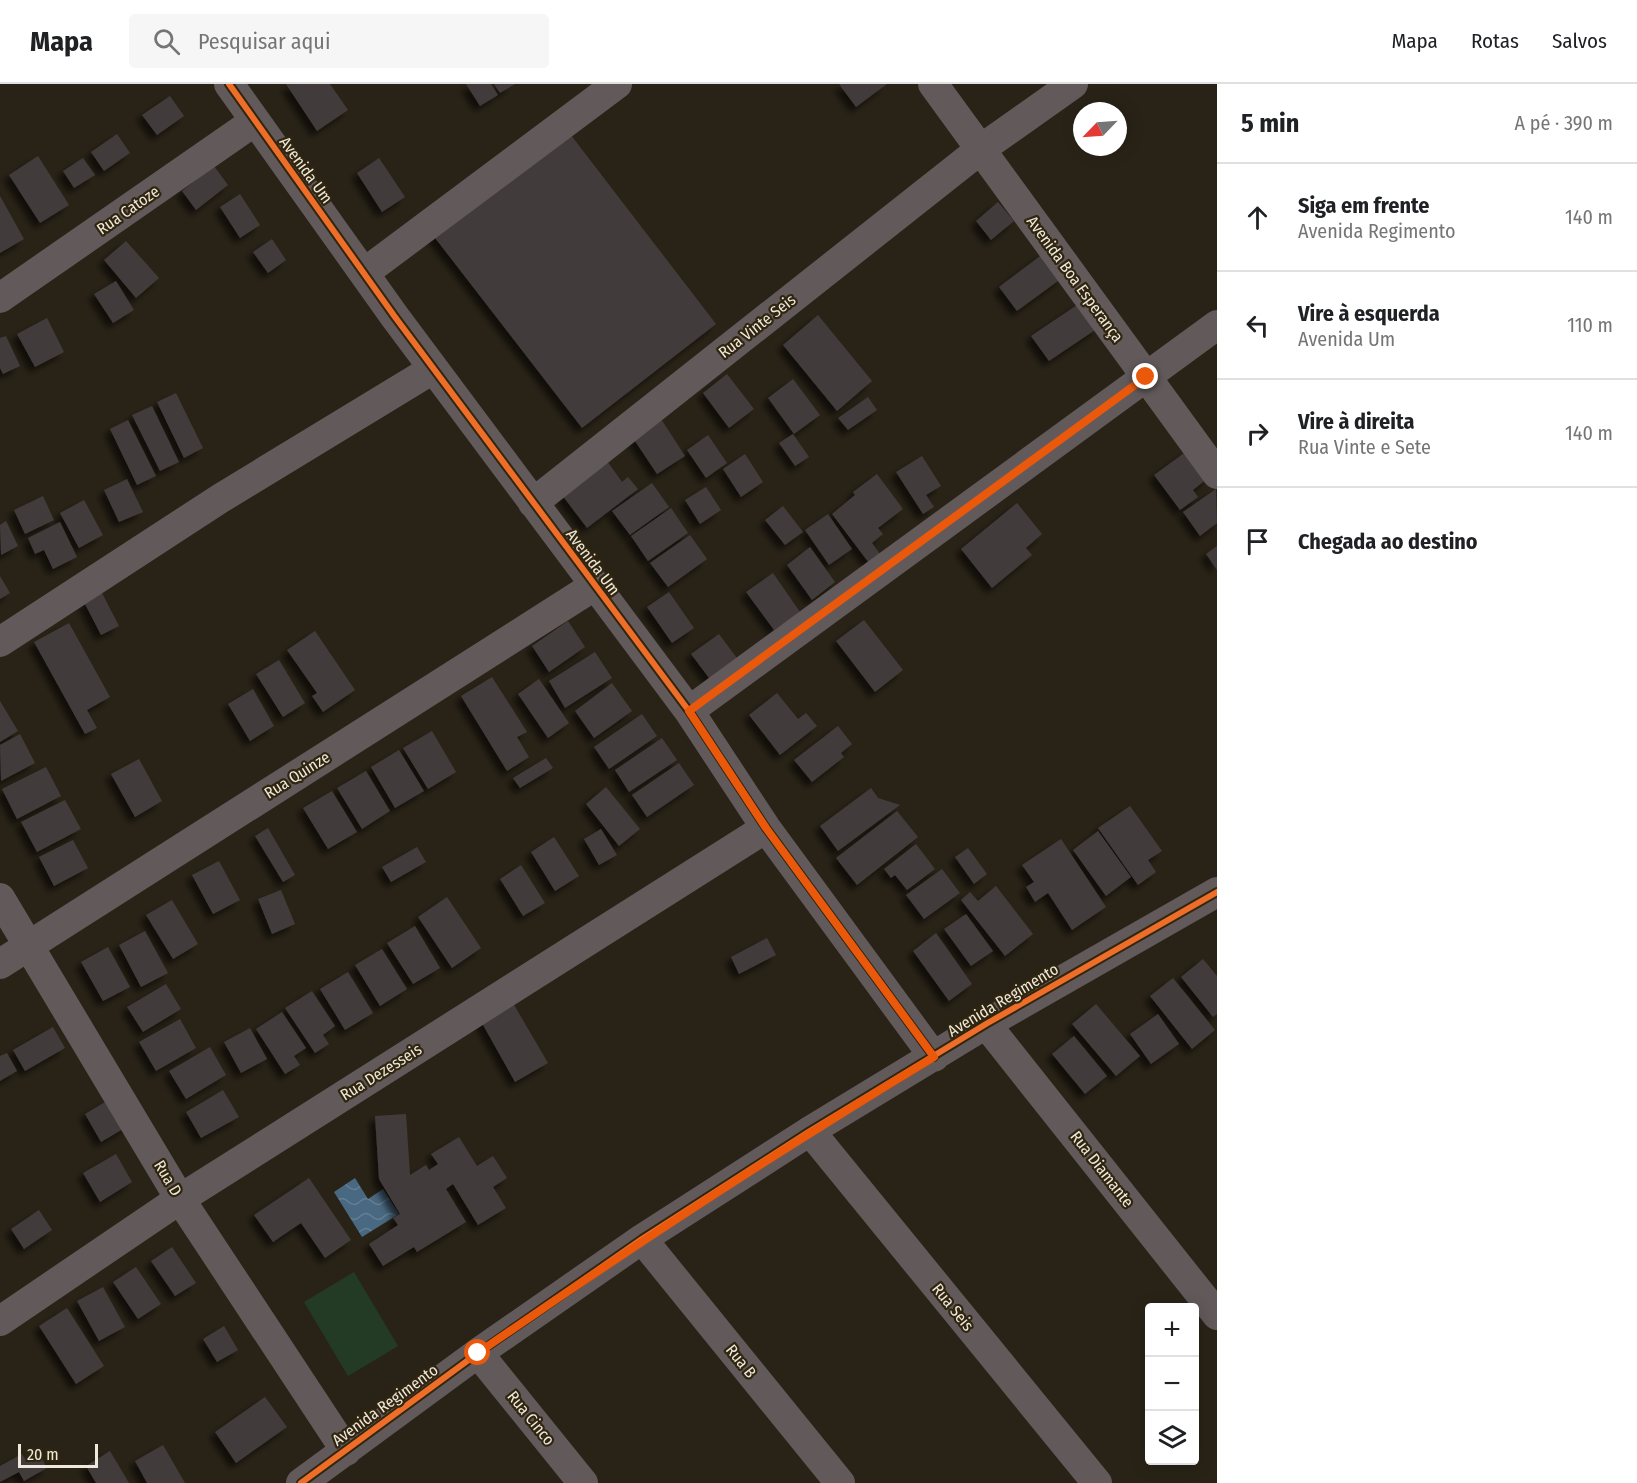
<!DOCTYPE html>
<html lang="pt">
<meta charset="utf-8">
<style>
:root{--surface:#fff;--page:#f6f6f6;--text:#202124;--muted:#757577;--line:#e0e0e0}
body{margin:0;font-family:"Fira Sans Condensed",sans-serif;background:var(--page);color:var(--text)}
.controls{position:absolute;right:18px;bottom:18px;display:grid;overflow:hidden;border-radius:6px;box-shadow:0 3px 15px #0003}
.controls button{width:54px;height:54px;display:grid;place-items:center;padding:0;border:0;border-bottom:2px solid var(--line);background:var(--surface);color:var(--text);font:30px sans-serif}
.compass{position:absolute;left:1073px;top:18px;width:54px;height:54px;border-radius:50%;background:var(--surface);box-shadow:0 3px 15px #0003;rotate:245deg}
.scale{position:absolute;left:18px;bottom:15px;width:80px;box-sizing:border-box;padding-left:6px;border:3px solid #efe8db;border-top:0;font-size:16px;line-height:21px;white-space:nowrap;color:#efe8db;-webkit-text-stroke:4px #302610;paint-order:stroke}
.stop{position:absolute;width:18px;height:18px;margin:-14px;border:4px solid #ea580c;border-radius:50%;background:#fff}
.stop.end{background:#ea580c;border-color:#fff;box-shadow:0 2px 6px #0008}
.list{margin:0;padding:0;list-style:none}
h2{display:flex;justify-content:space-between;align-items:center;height:78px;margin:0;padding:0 24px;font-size:26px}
h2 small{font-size:20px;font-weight:400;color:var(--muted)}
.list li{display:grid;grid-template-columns:39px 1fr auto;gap:18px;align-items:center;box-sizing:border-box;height:108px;padding:0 24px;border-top:2px solid var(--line)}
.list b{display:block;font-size:22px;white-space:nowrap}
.list p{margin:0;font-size:20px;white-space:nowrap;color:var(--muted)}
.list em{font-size:20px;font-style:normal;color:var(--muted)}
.icon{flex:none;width:33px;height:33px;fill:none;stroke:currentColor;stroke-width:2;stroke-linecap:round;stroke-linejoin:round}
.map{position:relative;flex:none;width:1217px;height:1399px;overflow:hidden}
header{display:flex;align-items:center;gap:36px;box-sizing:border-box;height:84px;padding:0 30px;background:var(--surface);border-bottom:2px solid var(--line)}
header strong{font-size:28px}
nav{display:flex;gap:33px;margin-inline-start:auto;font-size:21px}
.search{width:420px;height:54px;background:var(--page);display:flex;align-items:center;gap:15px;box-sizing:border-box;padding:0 21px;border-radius:6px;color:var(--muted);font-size:22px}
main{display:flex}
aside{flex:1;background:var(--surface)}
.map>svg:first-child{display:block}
.garden{fill:#233b24}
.water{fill:url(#water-waves)}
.building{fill:#433b3a;filter:url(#shadow)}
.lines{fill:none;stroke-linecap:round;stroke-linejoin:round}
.minor{stroke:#625a5a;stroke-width:30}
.cycleway-casing{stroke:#302610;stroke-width:10}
.cycleway{stroke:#ee6e29;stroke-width:6}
.route{stroke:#ea580c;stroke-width:8}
.labels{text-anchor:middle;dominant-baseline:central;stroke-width:4.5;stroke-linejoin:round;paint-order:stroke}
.street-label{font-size:16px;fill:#efe8db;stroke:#302610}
</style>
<header>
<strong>Mapa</strong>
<div class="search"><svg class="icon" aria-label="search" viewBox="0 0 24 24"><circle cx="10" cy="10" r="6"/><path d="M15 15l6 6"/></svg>Pesquisar aqui</div>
<nav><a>Mapa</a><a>Rotas</a><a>Salvos</a></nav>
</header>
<main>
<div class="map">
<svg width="1217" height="1399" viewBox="0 0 1217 1399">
<defs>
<pattern id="water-waves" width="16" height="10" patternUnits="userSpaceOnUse" patternTransform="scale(1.5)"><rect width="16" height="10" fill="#496881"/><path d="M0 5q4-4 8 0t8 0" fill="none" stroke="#647e92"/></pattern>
<filter id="shadow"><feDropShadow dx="-5.5" dy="5.5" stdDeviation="3" flood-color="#0009"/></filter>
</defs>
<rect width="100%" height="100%" fill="#292317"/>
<!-- garden -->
<path class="garden" d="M354,1188L398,1262L348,1292L304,1218Z"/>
<!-- water -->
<path class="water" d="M355,1094L368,1115L383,1105L399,1130L362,1153L334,1108Z"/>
<!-- building -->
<path class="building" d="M286,0H330L348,26L317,47Z
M466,0H491L498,11L480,22Z
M494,0H515L500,9Z
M839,0H887L856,23Z
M170,12L184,32L157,51L142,31Z
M567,46L716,240L582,344L432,150Z
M117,50L130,69L104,87L91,68Z
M38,72L69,121L40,139L9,91Z
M83,74L95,91L74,104L63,87Z
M379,74L405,113L382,128L357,89Z
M214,82L228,101L196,126L182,107Z
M240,110L260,141L240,154L220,123Z
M0,112L24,155L0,169Z
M998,118L1014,137L991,156L976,137Z
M272,155L286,176L268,189L253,168Z
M126,157L159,194L136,214L104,176Z
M1044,169L1062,194L1017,227L999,203Z
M116,197L134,226L113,239L94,210Z
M1080,219L1098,244L1049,277L1031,252Z
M818,231L872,297L837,327L783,261Z
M47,234L64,268L35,283L17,250Z
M6,252L20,282L3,290L0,284V254Z
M727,290L754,325L729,344L703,309Z
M793,295L820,331L794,350L768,314Z
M176,309L203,364L184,374L157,318Z
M868,313L877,326L848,346L838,334Z
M152,322L179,378L160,387L132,331Z
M661,335L685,372L657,390L633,354Z
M128,336L156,392L137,401L110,345Z
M793,350L809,373L795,382L779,359Z
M708,351L727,379L706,394L687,366Z
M1187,367L1208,394L1193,406L1198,413L1180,426L1154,391Z
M745,370L763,398L741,413L723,385Z
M922,372L941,402L926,411L934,423L923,430L896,388Z
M607,377L622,398L628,393L638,405L587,444L562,411Z
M877,390L903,425L878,444L883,450L872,459L880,470L869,479L832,430L855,411L853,408Z
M127,395L143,428L119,438L104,406Z
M652,399L669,423L630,451L612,427Z
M706,403L721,426L700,440L685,416Z
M1216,405L1217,439L1200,452L1183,428Z
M43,412L54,436L25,450L14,426Z
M84,416L103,451L79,464L60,429Z
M1017,419L1042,450L1026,464L1032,471L992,504L961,465Z
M783,422L803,448L785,461L765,436Z
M671,424L688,449L648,477L631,452Z
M828,430L852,465L829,481L805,446Z
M6,437L18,462L1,471L0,441Z
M60,438L77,473L53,485L44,466L35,470L28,454Z
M690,451L707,475L668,503L650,479Z
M1217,462V486L1206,470Z
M810,463L835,498L812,516L787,481Z
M773,489L800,528L774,546L746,508Z
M0,492L10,509L0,515Z
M669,508L694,544L672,559L647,523Z
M102,509L119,542L101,551L84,518Z
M864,536L903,586L875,608L836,557Z
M568,537L585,563L549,588L532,562Z
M69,539L110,613L87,626L97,644L85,650L34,558Z
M315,547L355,606L323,628L312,612L317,609L287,566Z
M719,550L739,577L712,598L691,570Z
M595,568L612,594L565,624L549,597Z
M279,576L305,619L283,633L256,590Z
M492,593L527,648L517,653L529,673L507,687L461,612Z
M539,595L569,639L548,654L518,610Z
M612,599L632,627L594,654L575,627Z
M253,605L274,642L250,657L228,620Z
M777,609L798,635L806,629L817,642L780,671L749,631Z
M0,617L18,647L0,658Z
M642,630L657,652L609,685L594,663Z
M838,642L852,660L841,669L844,673L812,698L794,676Z
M432,647L456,688L428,705L403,664Z
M20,650L35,679L1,697L0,661Z
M662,654L677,676L629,708L615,686Z
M399,666L424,707L395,724L371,683Z
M546,674L553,684L520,704L513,694Z
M139,675L162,717L135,733L111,690Z
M679,679L694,701L647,733L632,711Z
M46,683L61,712L17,735L2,705Z
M366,687L390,727L362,745L337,704Z
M606,703L640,745L619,762L586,720Z
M871,704L878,714L900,721L838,767L820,742Z
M332,707L357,748L328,765L303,724Z
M65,716L81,745L37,768L21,738Z
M1130,722L1162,767L1148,776L1156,788L1138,801L1098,744Z
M897,727L918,753L857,801L836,774Z
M268,744L295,791L283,798L255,752Z
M601,745L617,771L599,781L584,755Z
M1098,747L1131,793L1106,812L1073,766Z
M554,753L579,792L555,807L531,768Z
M1061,755L1106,823L1072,846L1048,809L1035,818L1026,803L1034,798L1022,781Z
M73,756L88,784L54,802L39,773Z
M916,760L935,785L907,806L895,791L891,794L884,785Z
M417,763L426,778L391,798L382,783Z
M968,764L987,790L974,800L955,773Z
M219,777L240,816L213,830L192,791Z
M521,781L545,819L523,832L500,795Z
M942,785L960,809L924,835L906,811Z
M996,802L1033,850L1005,872L961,816L970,808L978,817Z
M281,806L295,840L272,850L258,815Z
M447,813L481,864L452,884L418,833Z
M172,816L198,860L173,875L146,831Z
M966,830L993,867L971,882L944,845Z
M415,842L440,884L413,900L387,859Z
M145,847L168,889L141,903L119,861Z
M936,849L972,900L949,917L913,867Z
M767,854L776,871L739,890L731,873Z
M108,863L130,903L103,917L81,878Z
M382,865L407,905L380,922L355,881Z
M1203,875L1217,892V930L1213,933L1181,893Z
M348,888L373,929L345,946L320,905Z
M1173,894L1215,946L1192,965L1150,912Z
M166,900L181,925L143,948L127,923Z
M312,907L335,942L323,951L329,960L315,969L285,924Z
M510,914L548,979L515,998L478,932Z
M1096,920L1140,972L1116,992L1072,940Z
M282,928L306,964L294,972L300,981L285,990L256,945Z
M1158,930L1179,960L1151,980L1130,950Z
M180,935L196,964L156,987L139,958Z
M53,943L65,964L25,987L13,966Z
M250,944L267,975L241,989L224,958Z
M1074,952L1107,992L1085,1010L1052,970Z
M210,963L226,991L186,1015L169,987Z
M7,969L17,987L0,997V972Z
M223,1006L239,1033L201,1054L186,1028Z
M112,1014L128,1042L101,1058L85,1030Z
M406,1030L410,1091L426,1081L429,1086L438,1080L431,1070L459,1053L477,1082L493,1072L507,1094L493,1103L506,1124L478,1141L453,1100L446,1105L466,1138L417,1168L414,1163L383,1182L369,1160L398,1141L393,1134L400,1130L379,1095L375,1032Z
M116,1070L132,1098L100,1118L83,1089Z
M309,1094L351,1156L325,1174L301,1139L273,1158L254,1131Z
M39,1126L52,1146L24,1165L11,1145Z
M172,1163L196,1199L175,1212L151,1177Z
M136,1183L161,1220L138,1235L113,1198Z
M103,1203L125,1243L99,1257L77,1217Z
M67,1224L104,1282L76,1300L39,1242Z
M224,1242L238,1266L217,1278L203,1255Z
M265,1313L287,1343L236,1379L215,1348Z
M163,1361L185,1399H147L135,1377Z
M110,1367L129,1399H96L86,1382Z
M22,1370L27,1378L40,1371L47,1384L24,1397L19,1388L0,1398V1382Z"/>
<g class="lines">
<!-- minor -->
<path class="minor" d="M229,0L395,233L689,627L766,744L934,973
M933,0L1217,390
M364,189L617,0
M0,214L255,37
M533,419L981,65L1073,0
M0,558L221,414L433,285
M689,627L1217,241
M0,814L180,1115L346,1367
M0,880L594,502
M986,940L1217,1231
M810,1047L1097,1399
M642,1155L840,1399
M0,1237L180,1115L766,744
M478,1269L583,1399
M301,1399L478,1269L642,1155L810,1047L986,940L1217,808"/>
<!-- cycleway casing -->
<g class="cycleway-casing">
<path id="cycleway" d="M229,0L395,233L689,627L766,744L934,973
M301,1399L478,1269L642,1155L810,1047L986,940L1217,808"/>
</g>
<!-- cycleway -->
<use href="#cycleway" class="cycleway"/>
</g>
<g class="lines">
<!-- route -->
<path class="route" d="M478,1269C627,1166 778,1067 934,973L766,744L689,627L1146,293"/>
</g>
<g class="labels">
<!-- street labels -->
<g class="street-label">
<text transform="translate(306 86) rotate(54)">Avenida Um</text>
<text transform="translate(128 126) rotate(-35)">Rua Catoze</text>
<text transform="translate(1075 195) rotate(54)">Avenida Boa Esperança</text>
<text transform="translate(757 242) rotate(-38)">Rua Vinte Seis</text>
<text transform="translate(593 478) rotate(53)">Avenida Um</text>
<text transform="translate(297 691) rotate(-32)">Rua Quinze</text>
<text transform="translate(1003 916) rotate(-31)">Avenida Regimento</text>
<text transform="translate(381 988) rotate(-32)">Rua Dezesseis</text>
<text transform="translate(1102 1085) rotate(52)">Rua Diamante</text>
<text transform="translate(168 1094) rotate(59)">Rua D</text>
<text transform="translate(953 1223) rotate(51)">Rua Seis</text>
<text transform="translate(741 1277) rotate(51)">Rua B</text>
<text transform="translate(385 1321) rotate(-36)">Avenida Regimento</text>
<text transform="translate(531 1334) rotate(51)">Rua Cinco</text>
</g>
</g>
</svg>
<div class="controls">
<button>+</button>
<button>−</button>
<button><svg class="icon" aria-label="layers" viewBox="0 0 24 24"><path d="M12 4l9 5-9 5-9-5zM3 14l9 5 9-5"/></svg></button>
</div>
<svg class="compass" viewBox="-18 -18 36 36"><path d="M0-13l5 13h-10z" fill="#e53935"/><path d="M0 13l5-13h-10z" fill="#757577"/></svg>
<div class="scale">20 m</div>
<div class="stop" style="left:478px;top:1269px"></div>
<div class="stop end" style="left:1146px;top:293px"></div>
</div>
<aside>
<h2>5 min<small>A pé · 390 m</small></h2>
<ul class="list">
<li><svg class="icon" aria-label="ahead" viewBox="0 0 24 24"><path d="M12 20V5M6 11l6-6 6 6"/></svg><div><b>Siga em frente</b><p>Avenida Regimento</p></div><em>140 m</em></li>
<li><svg class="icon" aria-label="left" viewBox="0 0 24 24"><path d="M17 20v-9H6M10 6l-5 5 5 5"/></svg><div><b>Vire à esquerda</b><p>Avenida Um</p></div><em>110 m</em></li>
<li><svg class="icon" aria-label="right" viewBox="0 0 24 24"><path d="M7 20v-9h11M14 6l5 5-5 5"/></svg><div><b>Vire à direita</b><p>Rua Vinte e Sete</p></div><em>140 m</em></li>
<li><svg class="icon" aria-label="arrive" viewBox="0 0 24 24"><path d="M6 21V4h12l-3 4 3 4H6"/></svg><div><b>Chegada ao destino</b></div></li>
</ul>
</aside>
</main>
